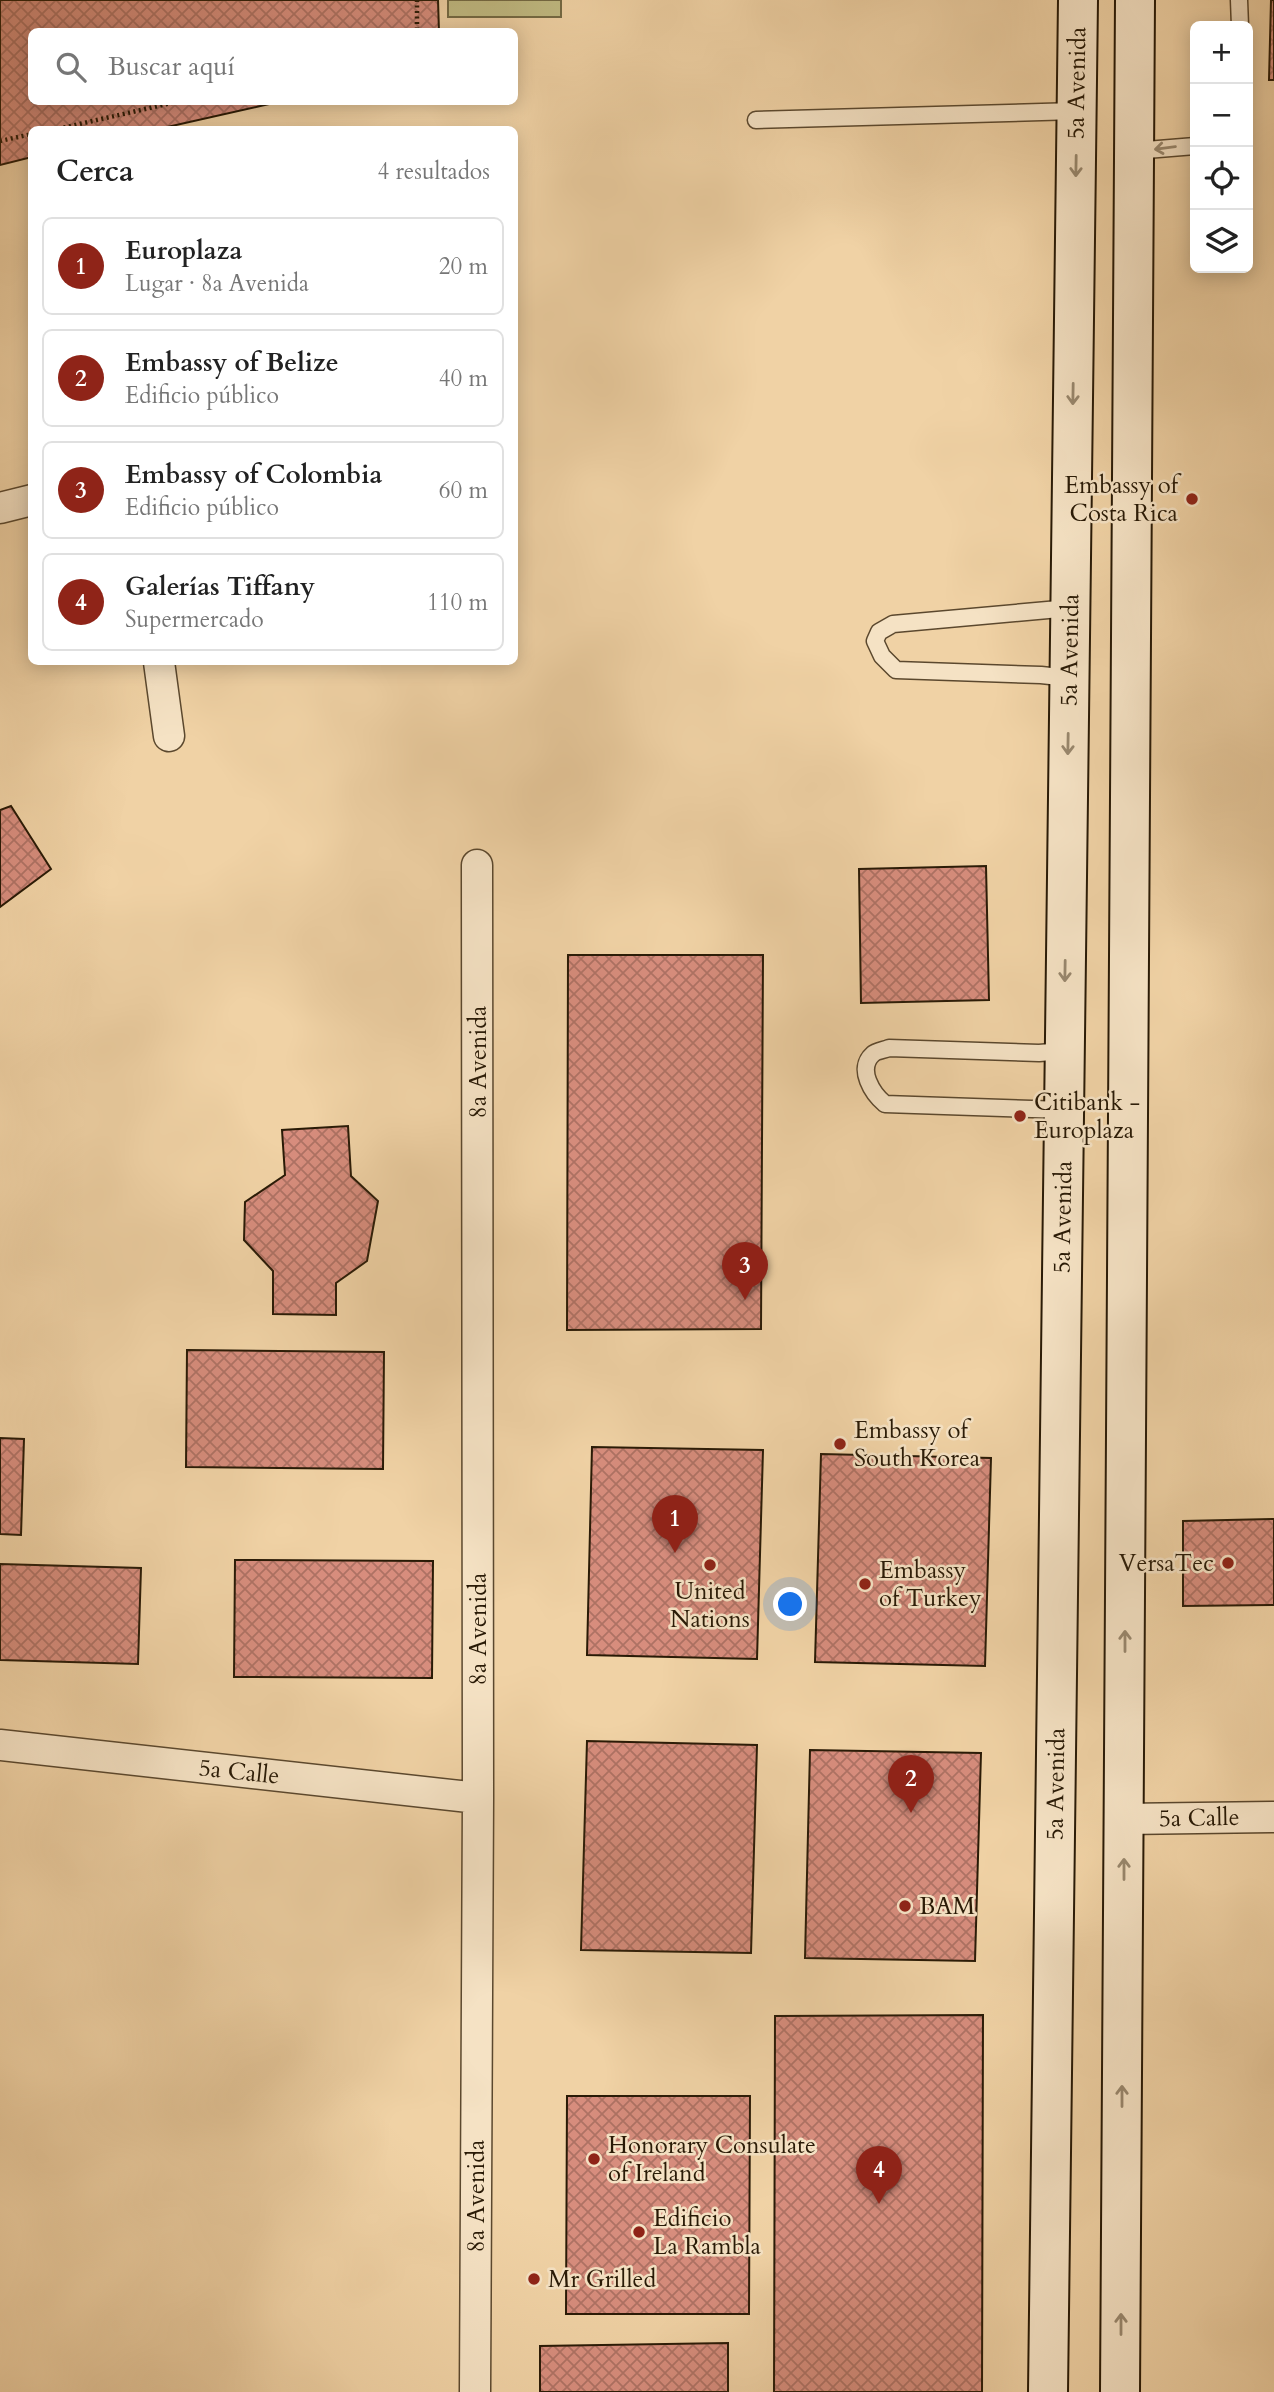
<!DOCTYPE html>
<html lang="es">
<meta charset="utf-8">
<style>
:root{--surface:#fff;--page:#f2f2f2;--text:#222;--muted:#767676;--line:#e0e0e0;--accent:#8f2418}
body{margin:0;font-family:Cardo,serif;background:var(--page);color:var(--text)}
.controls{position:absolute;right:21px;top:21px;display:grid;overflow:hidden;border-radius:10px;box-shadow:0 4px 18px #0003}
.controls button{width:63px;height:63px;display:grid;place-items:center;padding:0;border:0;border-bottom:2px solid var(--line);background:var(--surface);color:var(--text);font:35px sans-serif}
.you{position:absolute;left:791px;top:1605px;width:24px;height:24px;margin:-18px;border:5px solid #fff;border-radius:50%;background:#1a73e8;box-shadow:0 0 0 10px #1a73e833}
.badge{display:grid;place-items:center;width:46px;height:46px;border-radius:50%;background:var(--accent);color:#fff;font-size:23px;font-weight:700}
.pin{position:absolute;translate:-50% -58px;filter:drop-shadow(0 2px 4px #0008)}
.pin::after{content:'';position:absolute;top:37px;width:24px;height:21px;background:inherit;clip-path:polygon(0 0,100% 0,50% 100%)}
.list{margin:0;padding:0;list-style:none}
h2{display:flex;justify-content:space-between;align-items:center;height:91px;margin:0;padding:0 28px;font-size:30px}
h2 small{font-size:23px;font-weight:400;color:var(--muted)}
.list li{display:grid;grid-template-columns:46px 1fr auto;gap:21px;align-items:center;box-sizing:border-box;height:98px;margin:0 14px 14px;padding:0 14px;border:2px solid var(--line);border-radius:10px}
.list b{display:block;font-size:26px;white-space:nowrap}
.list p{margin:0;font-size:23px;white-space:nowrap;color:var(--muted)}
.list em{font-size:23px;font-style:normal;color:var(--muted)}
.icon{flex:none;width:38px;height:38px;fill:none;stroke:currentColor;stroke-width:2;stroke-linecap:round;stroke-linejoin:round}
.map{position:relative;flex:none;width:1274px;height:2392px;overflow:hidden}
.search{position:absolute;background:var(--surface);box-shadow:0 4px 18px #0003;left:28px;top:28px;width:490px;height:77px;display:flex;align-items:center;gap:18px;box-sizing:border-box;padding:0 24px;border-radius:10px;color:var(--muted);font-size:26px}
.panel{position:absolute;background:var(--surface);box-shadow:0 4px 18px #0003;left:28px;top:126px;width:490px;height:539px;border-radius:10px}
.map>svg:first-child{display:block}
.pitch{fill:#c0ba82;stroke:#746a44;stroke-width:2}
.building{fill:url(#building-cross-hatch);stroke:#291a06;stroke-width:2}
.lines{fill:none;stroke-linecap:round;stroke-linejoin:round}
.lane-casing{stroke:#5b482e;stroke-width:19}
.street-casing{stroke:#5b482e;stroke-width:33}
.secondary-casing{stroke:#291a06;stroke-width:42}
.path{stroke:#291a06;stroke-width:4.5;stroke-dasharray:2 3.5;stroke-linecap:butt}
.lane{stroke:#f5e2c4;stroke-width:16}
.street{stroke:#f5e2c4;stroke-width:30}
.secondary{stroke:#f5e2c4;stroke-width:38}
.oneway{stroke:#99886e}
.poi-dot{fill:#8f2418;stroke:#f5e2c4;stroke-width:2.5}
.labels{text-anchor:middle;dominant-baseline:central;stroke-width:5;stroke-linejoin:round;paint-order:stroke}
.street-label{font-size:24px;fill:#291a06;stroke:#f5e2c4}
.poi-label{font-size:24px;fill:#291a06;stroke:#f5e2c4;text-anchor:start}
</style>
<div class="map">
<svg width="1274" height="2392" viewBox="0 0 1274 2392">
<defs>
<pattern id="building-cross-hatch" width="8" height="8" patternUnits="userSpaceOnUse" patternTransform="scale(1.75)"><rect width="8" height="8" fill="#d78d7d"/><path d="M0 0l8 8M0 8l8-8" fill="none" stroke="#ae7264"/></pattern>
</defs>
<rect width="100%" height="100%" fill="#f0d2a5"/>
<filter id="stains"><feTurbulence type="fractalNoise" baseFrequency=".00286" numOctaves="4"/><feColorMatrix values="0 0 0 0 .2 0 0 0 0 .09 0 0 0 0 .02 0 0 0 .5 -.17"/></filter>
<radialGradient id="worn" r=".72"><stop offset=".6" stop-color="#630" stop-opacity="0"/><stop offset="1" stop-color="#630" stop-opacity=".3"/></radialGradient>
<!-- pitch -->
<path class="pitch" d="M448,0H561V17H448Z"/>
<!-- building -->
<path class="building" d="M0,0H438L439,32H32V102H278L154,130H32V157L0,165Z
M1271,0H1274V80H1269Z
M11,806L51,869L0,907V810Z
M986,866L989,1000L861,1003L859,869Z
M568,955H763L761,1329L567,1330Z
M348,1126L351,1176L378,1201L367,1261L336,1283V1315L273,1314V1271L244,1240L245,1202L285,1175L282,1130Z
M187,1350L384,1352L383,1469L186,1467Z
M0,1438L24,1439L21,1535L0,1534Z
M592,1447L763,1450L757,1659L587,1655Z
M821,1454L991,1458L985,1666L815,1662Z
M1274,1519V1605L1183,1606V1521Z
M235,1560L433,1561L432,1678L234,1677Z
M0,1564L141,1568L138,1664L0,1660Z
M587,1741L757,1745L751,1953L581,1950Z
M810,1750L981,1753L975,1961L805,1958Z
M983,2015L982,2392H774L775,2016Z
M567,2096H750L749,2314H566Z
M728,2343V2392H540V2346Z"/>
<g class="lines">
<!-- lane casing -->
<g class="lane-casing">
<path id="lane" d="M1239,0L1240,26
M756,120L1076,111
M1134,151L1195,146
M1069,678L1041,675L896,670L882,656L875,641L879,632L893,624L1070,608
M1064,1110L885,1104C873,1094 856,1069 873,1054C876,1051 884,1050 889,1048L1039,1053L1064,1051"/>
</g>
<!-- street casing -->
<g class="street-casing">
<path id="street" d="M0,508L32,500
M159,662L169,736
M0,1745L478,1798
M1124,1819L1274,1817
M475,2392L478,1798L477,865"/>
</g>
<!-- secondary casing -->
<g class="secondary-casing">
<path id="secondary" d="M1048,2392L1078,0
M1120,2392L1135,0"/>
</g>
<!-- path -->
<path class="path" d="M417,0V32
M53,130L176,102
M0,141L32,134"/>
<!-- lane -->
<use href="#lane" class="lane"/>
<!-- street -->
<use href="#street" class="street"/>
<!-- secondary -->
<use href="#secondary" class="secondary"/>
</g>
<!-- one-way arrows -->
<defs><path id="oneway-shaft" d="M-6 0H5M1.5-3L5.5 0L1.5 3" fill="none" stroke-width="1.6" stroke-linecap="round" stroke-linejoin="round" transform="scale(1.75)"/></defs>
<g class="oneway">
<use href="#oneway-shaft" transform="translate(1165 148) rotate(173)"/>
<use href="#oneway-shaft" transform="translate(1076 166) rotate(91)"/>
<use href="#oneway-shaft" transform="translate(1073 394) rotate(91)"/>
<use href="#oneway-shaft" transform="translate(1068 744) rotate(91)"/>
<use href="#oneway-shaft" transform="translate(1065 971) rotate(91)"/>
<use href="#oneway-shaft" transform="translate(1125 1641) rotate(-90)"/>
<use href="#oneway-shaft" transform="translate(1124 1869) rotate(-90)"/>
<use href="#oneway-shaft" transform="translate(1122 2096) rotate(-90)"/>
<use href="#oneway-shaft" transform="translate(1121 2324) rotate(-90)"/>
</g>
<!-- markers -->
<g class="poi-dot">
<circle cx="1192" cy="499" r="7"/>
<circle cx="1020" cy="1116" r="7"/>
<circle cx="840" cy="1444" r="7"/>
<circle cx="1228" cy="1563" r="7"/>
<circle cx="710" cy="1565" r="7"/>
<circle cx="865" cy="1584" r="7"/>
<circle cx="905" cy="1906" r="7"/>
<circle cx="594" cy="2159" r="7"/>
<circle cx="639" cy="2232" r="7"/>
<circle cx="534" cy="2279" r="7"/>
</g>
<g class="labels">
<!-- street labels -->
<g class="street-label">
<text transform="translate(1077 83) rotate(-89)">5a Avenida</text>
<text transform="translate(1070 650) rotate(-89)">5a Avenida</text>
<text transform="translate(478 1062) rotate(-90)">8a Avenida</text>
<text transform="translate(1063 1217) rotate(-89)">5a Avenida</text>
<text transform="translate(478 1629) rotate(-90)">8a Avenida</text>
<text transform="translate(239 1772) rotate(6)">5a Calle</text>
<text transform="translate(1056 1784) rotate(-89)">5a Avenida</text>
<text transform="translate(1199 1818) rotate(-1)">5a Calle</text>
<text transform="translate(476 2196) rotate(-90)">8a Avenida</text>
</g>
<!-- poi labels -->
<g class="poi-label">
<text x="1178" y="485" text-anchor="end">Embassy of<tspan x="1178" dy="28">Costa Rica</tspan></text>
<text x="1034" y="1102">Citibank -<tspan x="1034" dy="28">Europlaza</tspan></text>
<text x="854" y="1430">Embassy of<tspan x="854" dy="28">South Korea</tspan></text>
<text x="1214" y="1563" text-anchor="end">VersaTec</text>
<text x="879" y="1570">Embassy<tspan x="879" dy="28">of Turkey</tspan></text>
<text x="710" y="1591" text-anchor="middle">United<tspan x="710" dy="28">Nations</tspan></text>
<text x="919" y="1906">BAM</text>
<text x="608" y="2145">Honorary Consulate<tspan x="608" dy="28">of Ireland</tspan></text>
<text x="653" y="2218">Edificio<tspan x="653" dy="28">La Rambla</tspan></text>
<text x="548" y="2279">Mr Grilled</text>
</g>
</g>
<rect width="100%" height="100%" filter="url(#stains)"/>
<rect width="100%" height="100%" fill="url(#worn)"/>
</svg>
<div class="controls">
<button>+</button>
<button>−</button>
<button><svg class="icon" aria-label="locate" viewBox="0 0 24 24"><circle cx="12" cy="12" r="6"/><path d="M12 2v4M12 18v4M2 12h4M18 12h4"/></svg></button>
<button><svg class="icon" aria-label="layers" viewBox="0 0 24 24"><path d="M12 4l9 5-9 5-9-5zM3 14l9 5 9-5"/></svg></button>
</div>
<div class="you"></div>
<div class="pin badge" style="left:675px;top:1553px">1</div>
<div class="pin badge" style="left:911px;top:1813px">2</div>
<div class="pin badge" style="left:745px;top:1300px">3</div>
<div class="pin badge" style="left:879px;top:2204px">4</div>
<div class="search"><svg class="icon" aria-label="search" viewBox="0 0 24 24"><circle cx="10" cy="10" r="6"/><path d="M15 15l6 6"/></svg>Buscar aquí</div>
<section class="panel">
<h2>Cerca<small>4 resultados</small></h2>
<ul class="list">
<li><span class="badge">1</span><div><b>Europlaza</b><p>Lugar · 8a Avenida</p></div><em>20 m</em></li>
<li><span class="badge">2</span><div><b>Embassy of Belize</b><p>Edificio público</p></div><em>40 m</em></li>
<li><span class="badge">3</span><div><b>Embassy of Colombia</b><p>Edificio público</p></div><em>60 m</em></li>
<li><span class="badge">4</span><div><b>Galerías Tiffany</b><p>Supermercado</p></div><em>110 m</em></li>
</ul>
</section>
</div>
